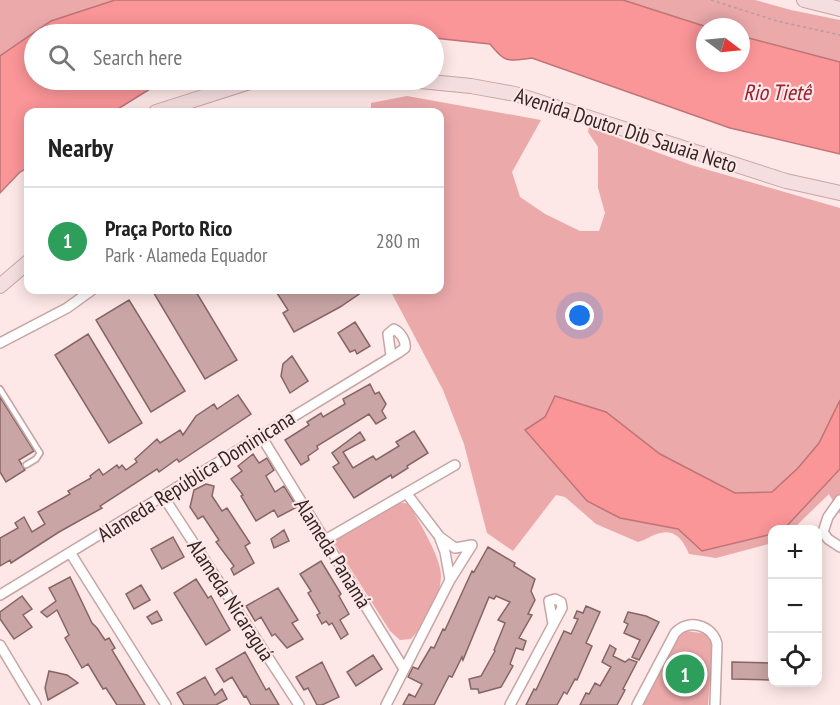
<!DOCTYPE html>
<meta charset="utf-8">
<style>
:root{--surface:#fff;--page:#f6f6f6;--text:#222;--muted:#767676;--line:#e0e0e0;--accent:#2563eb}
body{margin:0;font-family:"PT Sans Narrow",sans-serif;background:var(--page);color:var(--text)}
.controls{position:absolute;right:18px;bottom:18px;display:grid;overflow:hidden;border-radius:12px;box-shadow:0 3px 15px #0003}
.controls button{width:54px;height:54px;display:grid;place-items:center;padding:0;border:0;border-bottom:2px solid var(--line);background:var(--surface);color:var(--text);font:30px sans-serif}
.compass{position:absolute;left:696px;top:18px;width:54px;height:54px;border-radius:50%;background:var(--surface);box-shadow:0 3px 15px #0003;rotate:106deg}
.you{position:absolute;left:580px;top:316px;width:21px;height:21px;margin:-15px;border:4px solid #fff;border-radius:50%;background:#1a73e8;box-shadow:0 0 0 9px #1a73e833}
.badge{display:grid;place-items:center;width:39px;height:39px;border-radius:50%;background:var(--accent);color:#fff;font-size:20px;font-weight:700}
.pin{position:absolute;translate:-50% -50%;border:3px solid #fff;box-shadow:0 2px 6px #0006}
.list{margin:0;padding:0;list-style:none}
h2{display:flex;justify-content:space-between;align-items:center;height:78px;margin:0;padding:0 24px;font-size:26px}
h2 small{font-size:20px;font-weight:400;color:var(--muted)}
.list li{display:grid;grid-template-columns:39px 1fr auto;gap:18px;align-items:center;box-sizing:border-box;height:108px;padding:0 24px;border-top:2px solid var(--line)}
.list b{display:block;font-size:22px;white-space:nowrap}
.list p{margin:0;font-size:20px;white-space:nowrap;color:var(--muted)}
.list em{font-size:20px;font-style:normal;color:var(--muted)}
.icon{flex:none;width:33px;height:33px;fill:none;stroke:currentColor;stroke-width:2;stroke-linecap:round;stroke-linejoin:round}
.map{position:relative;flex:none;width:840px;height:705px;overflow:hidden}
.search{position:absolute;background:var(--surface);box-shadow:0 3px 15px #0003;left:24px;top:24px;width:420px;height:66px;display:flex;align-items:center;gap:15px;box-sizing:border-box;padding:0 21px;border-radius:33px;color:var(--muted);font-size:22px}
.panel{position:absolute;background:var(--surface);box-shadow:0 3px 15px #0003;left:24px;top:108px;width:420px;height:186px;border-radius:12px}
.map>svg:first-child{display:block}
.green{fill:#eca9aa}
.water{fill:#fa9598;stroke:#bf7476;stroke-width:1.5}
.building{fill:#c9a5a5;stroke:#866565;stroke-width:1.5}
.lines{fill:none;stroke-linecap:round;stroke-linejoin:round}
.lane-casing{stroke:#c8a5a5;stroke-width:8}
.street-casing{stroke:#c8a5a5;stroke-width:12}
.secondary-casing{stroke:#c8a5a5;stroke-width:16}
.path{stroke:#b29f9f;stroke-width:1.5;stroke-dasharray:3 3;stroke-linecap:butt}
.lane{stroke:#fff;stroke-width:4.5}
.street{stroke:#fff;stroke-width:9}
.secondary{stroke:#f5dedf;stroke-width:14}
.labels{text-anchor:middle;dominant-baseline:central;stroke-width:4.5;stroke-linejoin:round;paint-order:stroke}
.street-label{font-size:21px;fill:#342626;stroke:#fee7e7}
.water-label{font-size:22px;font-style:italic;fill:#972133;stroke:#fee7e7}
</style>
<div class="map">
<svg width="840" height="705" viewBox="0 0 840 705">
<rect width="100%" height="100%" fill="#fee7e7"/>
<!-- green -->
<path class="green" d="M0,0H115L51,21L0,56Z
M623,0H755L791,10L840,20V62L741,36V27H707Z
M407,96L541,120L512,172L520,197L545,214L580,231H599L605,213L598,188V147L588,132L589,127L691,165L840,208V514L829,494L793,529L772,530V543L716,558L689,554C684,542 676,529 661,533C653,534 646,540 638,542L596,524L565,497L556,495L513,551L487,533L464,444L443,390L390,290H440V112H371V103Z
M399,502L409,504C418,521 442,558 441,577C440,599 425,623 411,639L400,640L390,631L333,541Z
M686,631L708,634L713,643L708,705H643L680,633Z"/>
<!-- water -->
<path class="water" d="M115,0H623L707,27H705V63H741V36L840,62V154L730,128L532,58C508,61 506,64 490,44L434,38V34H34V80H169L158,84L113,112H28V167L19,173L0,193V56L51,21Z
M555,396L606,412L660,454L735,493L772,492L798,468L819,443L840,400V469L784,529L772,530V534L702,551L678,529L620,518L587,501L525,430L545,417Z"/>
<!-- building -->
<path class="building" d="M152,290H195L237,360L205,379Z
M275,290H365L340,307L294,332L283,313L288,310Z
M129,300L185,391L151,412L96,320Z
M355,322L370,346L357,354L355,350L350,352L338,333Z
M88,334L142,423L109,443L55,355Z
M292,356L308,381L290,393L281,376L283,364Z
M370,384L375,394L379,392L386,404L382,411L386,418L376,424L369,414L317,446L318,449L308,456L309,460L301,465L285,440L309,425L307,422L321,413L323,417L345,404L343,399Z
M238,395L251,414L179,462L177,459L159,472L157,469L100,506L102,508L59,532L11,563L10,560L0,566V538L18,528L15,523L24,517L32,532L45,524L38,512L70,494L68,491L91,478L90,476L99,469L103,475L117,465L119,468L122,465L126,470L137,462L135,459L157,439L160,443L180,430L183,435L196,416L214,404L217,409Z
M0,397L34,451L19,460L25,470L6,482L0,472Z
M414,431L428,453L407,466L408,468L392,478L391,475L354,498L333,467L339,463L332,453L360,432L365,440L343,452L353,468L373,456L376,460L399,446L396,442Z
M253,454L259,463L267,458L274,470L266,476L275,492L284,486L297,507L278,517L274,510L256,521L241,496L243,495L231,479L242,471L238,466Z
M206,484L214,486L212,496L222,511L227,508L250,543L245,546L254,563L234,575L231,569L234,566L216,542L219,540L203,516L198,519L190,507L194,490Z
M284,530L289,541L274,548L271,539Z
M173,537L184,557L162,569L151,549Z
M488,547L515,563L514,566L535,579L531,591L535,600L528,614L532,615L519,638L526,641L523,650L516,648L510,664L513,666L501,687L479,693L478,689H471L469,679L481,676L495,651L494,650L505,623L498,620L510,602L496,596L494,599L489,597L463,660L462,657L452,677L449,676L434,705H403L409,694L415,697L422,684L408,677L413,667L418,669L431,647L434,648L443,629L445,630L472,571L474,572Z
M321,561L341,594L339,596L349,614L340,620L348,634L341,639L332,623L329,625L326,621L322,624L317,615L320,613L308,593L311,591L300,574Z
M70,577L92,623L97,628L105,640L109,638L115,648L112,650L145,705H117L106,688L103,689L88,664L82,668L65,638L69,635L57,610L47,617L41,612L56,601L49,588Z
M196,579L208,598L211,596L230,630L206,645L174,593Z
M141,585L150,600L134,609L126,594Z
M278,588L298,620L292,623L303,639L287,648L275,634L272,636L261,617L255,621L246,606Z
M22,596L32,609L23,615L32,627L14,639L0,619V612Z
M586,606L600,612L586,643L592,646L577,680L575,679L567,694L564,692L557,705H526L534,689L536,690L564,631L571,634L578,619L574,618L577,611L583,613Z
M157,611L162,620L152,624L147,617Z
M628,612L646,616L659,622L639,660L632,657L640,640L624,633L628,624L624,622Z
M610,645L616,649L613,656L625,662L629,659L637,662L623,689L625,690L617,705H580L586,693L589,694L595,683L600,686L611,667L602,662Z
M245,652L266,690L269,688L279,705H251L246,696L244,697L232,677L224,682L216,669Z
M373,655L382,669L356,686L347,672Z
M322,662L339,697L322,705H317L308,688L304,690L296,677Z
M732,662L769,663V680L732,679Z
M49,671L67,675L78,683L48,700L45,688Z
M205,677L215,695L222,689L227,699L216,705H184L177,693Z"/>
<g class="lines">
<!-- lane casing -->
<g class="lane-casing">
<path id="lane" d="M0,389L40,453L36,459L26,465"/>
</g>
<!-- street casing -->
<g class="street-casing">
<path id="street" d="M0,343L67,308L92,290
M261,436L404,669
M407,494L439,536L445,552L450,580
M163,496L299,705
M840,500L828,517L823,532L828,539L840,547
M440,537L455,548L472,545
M325,540L455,465
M71,554L166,705
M0,595L398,353L405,348C406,340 400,332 394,329L388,334L391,356
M0,645L36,705
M386,705L450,580L472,545
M510,705L562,608L561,602L555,599L549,601L553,624
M637,705L675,633C688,618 713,625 717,644L715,705"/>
</g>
<!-- secondary casing -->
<g class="secondary-casing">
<path id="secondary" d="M804,0L840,9
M410,80L471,86L515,94L786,181L840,193
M156,112L256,80
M0,286L28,262"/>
</g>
<!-- path -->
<path class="path" d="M711,0L777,21L840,35"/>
<!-- lane -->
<use href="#lane" class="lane"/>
<!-- street -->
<use href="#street" class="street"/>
<!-- secondary -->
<use href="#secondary" class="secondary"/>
</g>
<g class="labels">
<!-- street labels -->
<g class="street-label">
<text transform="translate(626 130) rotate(18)">Avenida Doutor Dib Sauaia Neto</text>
<text transform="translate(196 476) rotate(-32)">Alameda República Dominicana</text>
<text transform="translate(333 553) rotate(58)">Alameda Panamá</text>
<text transform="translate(231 600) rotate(57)">Alameda Nicaraguá</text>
</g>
<!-- water labels -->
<g class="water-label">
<text x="777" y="92">Rio Tietê</text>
</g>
</g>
</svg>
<div class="controls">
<button>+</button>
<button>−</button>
<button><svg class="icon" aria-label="locate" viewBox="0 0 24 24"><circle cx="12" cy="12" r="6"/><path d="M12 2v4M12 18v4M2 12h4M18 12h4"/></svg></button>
</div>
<svg class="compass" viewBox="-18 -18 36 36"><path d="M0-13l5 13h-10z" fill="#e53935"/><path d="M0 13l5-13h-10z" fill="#767676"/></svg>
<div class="you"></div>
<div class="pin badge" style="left:685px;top:674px;background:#2e9e5b">1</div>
<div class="search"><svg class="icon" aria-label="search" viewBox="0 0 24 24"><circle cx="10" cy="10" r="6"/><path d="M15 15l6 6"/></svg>Search here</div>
<section class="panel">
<h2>Nearby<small></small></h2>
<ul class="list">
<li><span class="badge" style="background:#2e9e5b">1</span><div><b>Praça Porto Rico</b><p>Park · Alameda Equador</p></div><em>280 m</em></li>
</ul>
</section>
</div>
